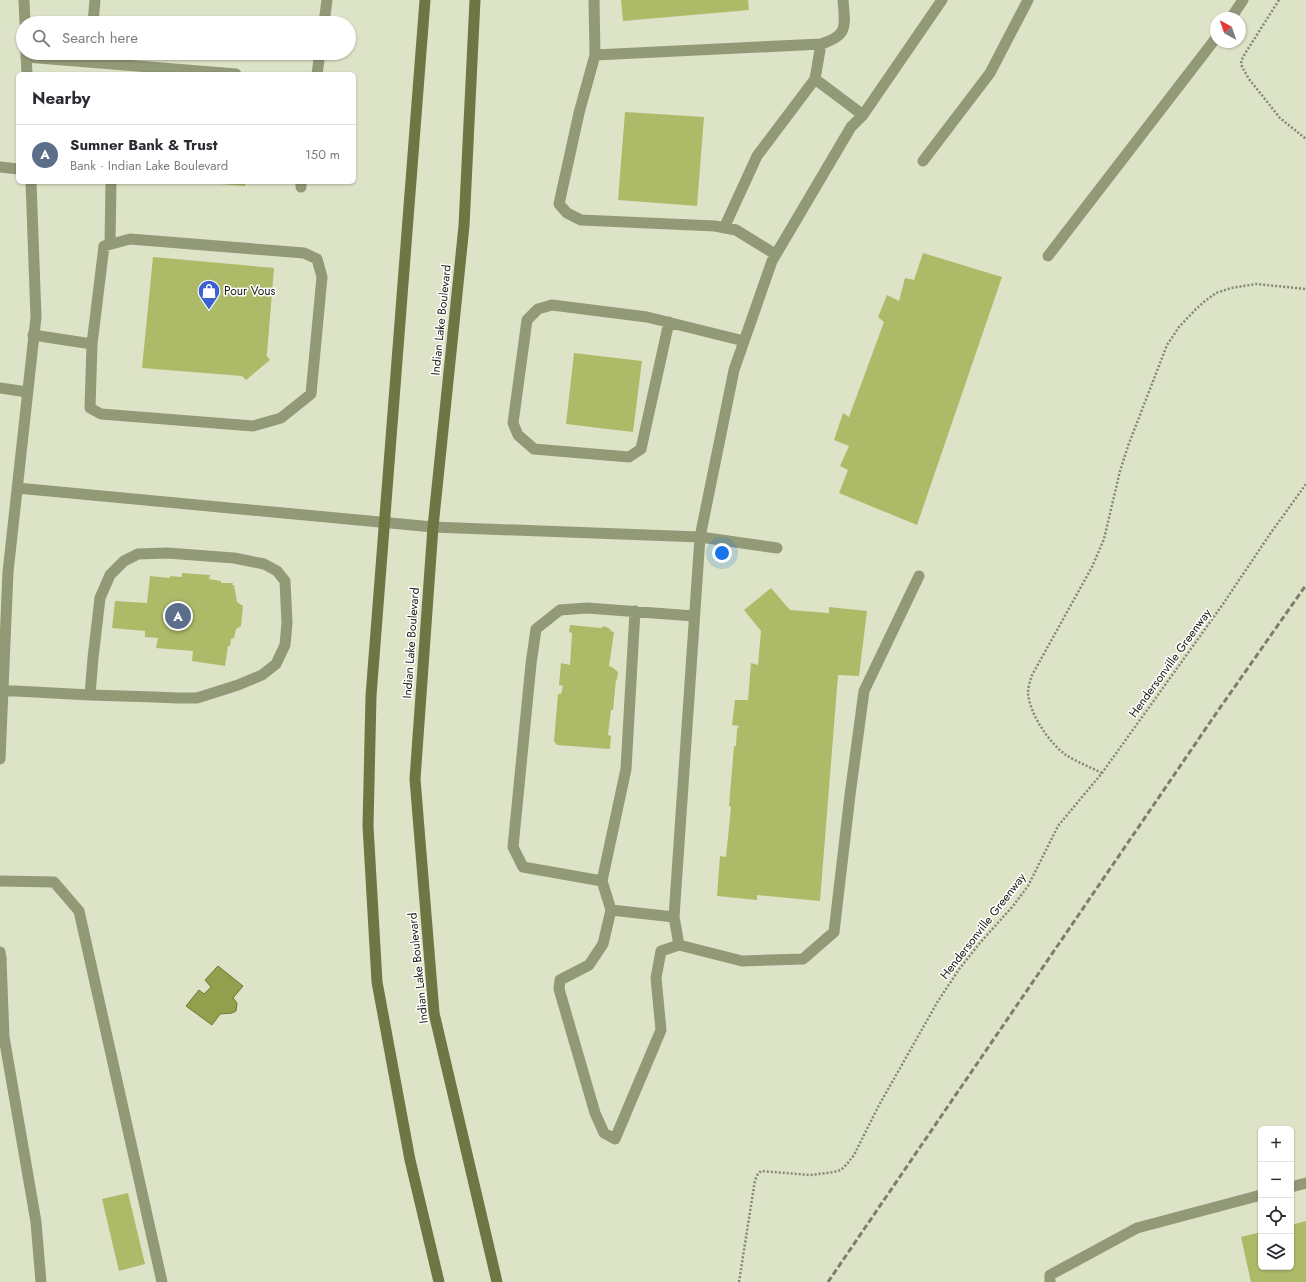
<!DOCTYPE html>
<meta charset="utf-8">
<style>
:root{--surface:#fff;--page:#f2f2f3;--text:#2b2b33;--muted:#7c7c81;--line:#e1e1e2;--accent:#1a73e8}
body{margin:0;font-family:Jost,sans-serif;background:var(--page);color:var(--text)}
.controls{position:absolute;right:12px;bottom:12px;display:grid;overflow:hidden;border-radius:6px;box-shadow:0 1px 3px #0004}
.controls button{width:36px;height:36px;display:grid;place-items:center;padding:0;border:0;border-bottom:1px solid var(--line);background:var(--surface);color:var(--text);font:20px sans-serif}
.compass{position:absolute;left:1210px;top:12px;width:36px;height:36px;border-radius:50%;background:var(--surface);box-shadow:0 1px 3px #0004;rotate:320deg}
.you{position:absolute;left:722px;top:553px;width:14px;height:14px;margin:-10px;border:3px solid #fff;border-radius:50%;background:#1a73e8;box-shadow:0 0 0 6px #1a73e833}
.badge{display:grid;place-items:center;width:26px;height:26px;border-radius:50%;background:var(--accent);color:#fff;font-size:13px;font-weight:700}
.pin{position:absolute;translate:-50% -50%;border:2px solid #fff;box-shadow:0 1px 4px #0006}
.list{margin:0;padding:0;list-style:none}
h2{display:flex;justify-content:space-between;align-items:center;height:52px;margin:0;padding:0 16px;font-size:17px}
h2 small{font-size:13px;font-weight:400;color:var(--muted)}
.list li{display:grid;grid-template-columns:26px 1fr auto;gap:12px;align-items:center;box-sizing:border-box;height:60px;padding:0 16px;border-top:1px solid var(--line)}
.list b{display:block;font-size:15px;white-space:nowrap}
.list p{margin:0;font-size:13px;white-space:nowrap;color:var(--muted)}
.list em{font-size:13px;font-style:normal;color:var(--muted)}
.icon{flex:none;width:22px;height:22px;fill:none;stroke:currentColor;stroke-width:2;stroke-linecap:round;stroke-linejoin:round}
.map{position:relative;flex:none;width:1306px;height:1282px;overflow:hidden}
.search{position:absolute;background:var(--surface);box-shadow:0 1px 3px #0004;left:16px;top:16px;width:340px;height:44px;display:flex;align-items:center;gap:10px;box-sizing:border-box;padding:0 14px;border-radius:22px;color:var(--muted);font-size:15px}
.panel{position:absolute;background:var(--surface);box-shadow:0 1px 3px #0004;left:16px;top:72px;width:340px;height:112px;border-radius:6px}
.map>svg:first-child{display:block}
.water{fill:#929f4d;stroke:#6d773a}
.building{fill:#adbb68}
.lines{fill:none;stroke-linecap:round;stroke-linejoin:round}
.path{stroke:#838874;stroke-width:2.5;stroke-dasharray:2 2;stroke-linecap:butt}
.service{stroke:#929977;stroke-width:11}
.minor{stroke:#929977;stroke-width:11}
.secondary{stroke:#6e7743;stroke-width:11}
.rail{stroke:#7b7f6c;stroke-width:3;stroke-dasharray:6 3;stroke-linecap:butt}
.labels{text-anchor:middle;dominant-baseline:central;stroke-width:3;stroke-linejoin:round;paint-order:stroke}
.poi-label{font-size:12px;fill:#17190f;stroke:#fff;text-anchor:start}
.street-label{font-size:12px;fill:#17190f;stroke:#fff}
</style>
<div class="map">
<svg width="1306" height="1282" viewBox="0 0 1306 1282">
<rect width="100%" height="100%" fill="#dde3c7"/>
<!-- water -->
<path class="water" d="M218,966L243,986L233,998L237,1003L236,1011L232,1013L220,1014L212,1025L186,1006L199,990L204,994L211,987L205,980Z"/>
<!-- building -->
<path class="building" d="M621,0H748L749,10L623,21Z
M625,112L704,117L697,206L618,200Z
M207,182H245V186L207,183Z
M923,253L1002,277L917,525L839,493L848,470L840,466L849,446L834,440L843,413L849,417L884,322L878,317L887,295L899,301L905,278L914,280Z
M153,257L274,268L267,354L266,355L270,360L246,380L242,376L142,368Z
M574,353L642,361L633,432L566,424Z
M182,573L210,575L209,579L221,581V583H233L232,585H234L237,602L243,606L241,626L236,629L234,638L231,639L230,646H228L225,666L192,661L193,651L156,648L158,638L145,637V631L112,628L115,601L147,603L150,576L170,578V576L182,577Z
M771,588L790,610L829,613V607L867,611L859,676L838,675L820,901L757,895V900L717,896L720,856L726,857L731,807L729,806L734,746H736L737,729L739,726L732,725L735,700H748L751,663L758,665L761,631L744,610Z
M570,625L601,628L604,626L610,629L611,631L614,632L609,666L612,667L618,672L617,680L616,679L613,710H611L608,735L611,736L610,749L557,745L554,741L558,694H561L563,686L559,685L561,663L570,665L572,633L569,632Z
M128,1193L145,1264L119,1271L102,1199Z
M1306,1221V1282H1251L1241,1237L1261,1232V1267H1291V1225Z"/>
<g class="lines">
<!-- path -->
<path class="path" d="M1279,0L1246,52L1241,61L1242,67L1249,79L1280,118L1306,139
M1102,773C1090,767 1077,762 1066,755C1049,743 1029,713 1028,692C1028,688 1030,682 1031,677L1092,567L1104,539L1120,471L1128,446L1167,345L1179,327L1195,310L1205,301L1216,293L1231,288L1256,284L1306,289
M739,1282L755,1180L758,1174L761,1171L810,1175L834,1172L841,1170L847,1164L854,1155L878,1107L938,1001L960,968L979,944L1013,906L1028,886L1058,826L1102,773L1223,604L1270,534L1306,484"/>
<!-- service -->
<path class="service" d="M594,0L595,55L821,44L815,79L863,115
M1231,18L1243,0
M93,23L95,0
M324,23L327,0
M821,44C849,35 845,26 843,0
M595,55L579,113L559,204L567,213L581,220L715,226L736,230L775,254
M26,57L236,74
M317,74L320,53
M923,161L990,73L1028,0
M0,167L18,169
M301,182V187
M724,228L757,156L815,79
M130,239L304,253L317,259L322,277L311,394L281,418L253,426L101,414L90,408L92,344L104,246Z
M110,244L111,182
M1048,256L1216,38
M669,322L641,449L629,457L534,449L518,435L513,423L527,320L538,309L552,305L647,317L744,341
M33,335L92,344
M0,388L27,392
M433,527L700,537L734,370L772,261L851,127L863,115L942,0
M700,537L674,917L679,945L742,961L803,959L834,932L850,795L864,691L919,576
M635,611L626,769L602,881L611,910L674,917
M3,691H16L90,695L154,697L177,698H197L238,685L262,675L276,664L285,645L287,623L285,581L277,571L264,564L234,558L167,553L138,554L124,561L110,575L100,598L93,658L90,695
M602,881L523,867L513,847L531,664L536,629L560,610L587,608L694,616
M611,910L603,944L589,965L560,980L559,989L595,1113L604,1133L615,1139L661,1030L656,978L661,951L679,945
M0,1036L4,1037L1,959
M4,1037L36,1222L41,1282
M1291,1187L1306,1183
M1050,1282V1275L1137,1228L1261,1195"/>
<!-- minor -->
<path class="minor" d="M24,0L25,23
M26,53L27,74
M17,488L433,527
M700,537L777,548
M0,759L8,572L36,317L31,182
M0,881L54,882L79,911L162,1282
M0,952L1,959"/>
<!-- secondary -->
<path class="secondary" d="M425,0L371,696L368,826L377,982L410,1160L439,1282
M475,0L464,226L433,527L415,779L434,1013L497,1282"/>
<!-- rail -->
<path class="rail" d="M828,1282L1215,715L1306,585"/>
</g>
<!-- icons -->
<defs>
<g id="shop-pin" transform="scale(1.15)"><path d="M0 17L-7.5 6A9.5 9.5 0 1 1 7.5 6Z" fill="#3c60d2" stroke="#fff"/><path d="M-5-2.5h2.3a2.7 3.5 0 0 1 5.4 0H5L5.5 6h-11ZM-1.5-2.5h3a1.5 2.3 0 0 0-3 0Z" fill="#fff"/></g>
</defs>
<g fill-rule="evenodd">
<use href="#shop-pin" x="209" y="291"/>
</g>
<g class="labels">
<!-- poi labels -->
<g class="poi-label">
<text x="224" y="291">Pour Vous</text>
</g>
<!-- street labels -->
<g class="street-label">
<text transform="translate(441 320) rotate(-84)">Indian Lake Boulevard</text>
<text transform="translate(411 643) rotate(-86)">Indian Lake Boulevard</text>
<text transform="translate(1170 663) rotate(-54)">Hendersonville Greenway</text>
<text transform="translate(983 926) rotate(-52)">Hendersonville Greenway</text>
<text transform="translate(418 968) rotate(-96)">Indian Lake Boulevard</text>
</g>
</g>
</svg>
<div class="controls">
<button>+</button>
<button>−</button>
<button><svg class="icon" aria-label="locate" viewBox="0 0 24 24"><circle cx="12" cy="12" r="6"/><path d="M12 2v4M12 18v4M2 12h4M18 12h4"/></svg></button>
<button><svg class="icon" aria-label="layers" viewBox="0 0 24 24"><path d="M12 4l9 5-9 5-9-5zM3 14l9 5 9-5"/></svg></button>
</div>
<svg class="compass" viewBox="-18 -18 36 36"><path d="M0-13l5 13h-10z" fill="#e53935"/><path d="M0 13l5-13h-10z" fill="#7c7c81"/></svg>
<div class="you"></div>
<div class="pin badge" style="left:178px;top:616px;background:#5c6f8a">A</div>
<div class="search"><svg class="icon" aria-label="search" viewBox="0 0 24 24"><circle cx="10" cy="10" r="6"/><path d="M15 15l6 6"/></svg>Search here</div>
<section class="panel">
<h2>Nearby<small></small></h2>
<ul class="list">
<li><span class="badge" style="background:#5c6f8a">A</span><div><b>Sumner Bank &amp; Trust</b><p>Bank · Indian Lake Boulevard</p></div><em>150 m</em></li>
</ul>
</section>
</div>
